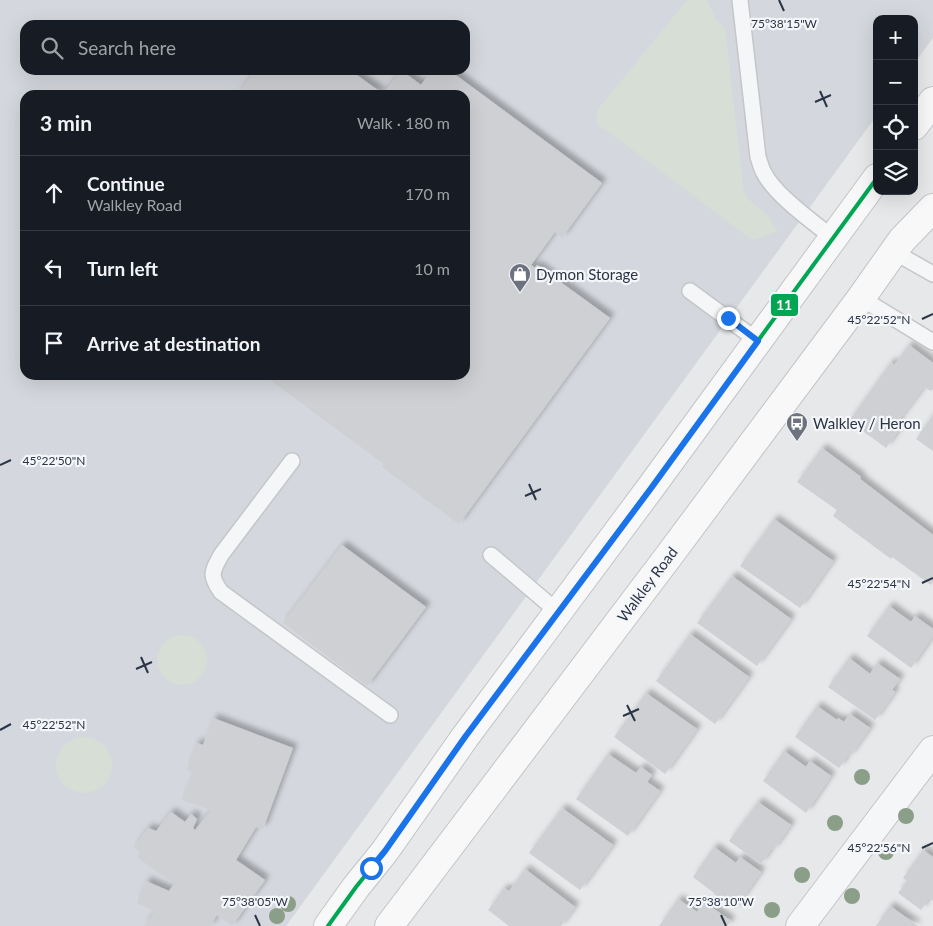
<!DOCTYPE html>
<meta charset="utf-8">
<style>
:root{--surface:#171b24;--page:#20242c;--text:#f1f3f6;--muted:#9ea1a6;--line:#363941}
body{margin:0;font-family:Lato,sans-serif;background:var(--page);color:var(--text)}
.controls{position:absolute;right:15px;top:15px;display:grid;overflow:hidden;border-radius:10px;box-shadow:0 5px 20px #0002}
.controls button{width:45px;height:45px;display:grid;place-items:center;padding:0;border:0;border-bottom:1px solid var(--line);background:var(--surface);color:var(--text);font:25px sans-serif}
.stop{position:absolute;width:15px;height:15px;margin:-11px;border:4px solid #1a73e8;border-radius:50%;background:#fff}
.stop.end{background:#1a73e8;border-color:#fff;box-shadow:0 1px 5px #0008}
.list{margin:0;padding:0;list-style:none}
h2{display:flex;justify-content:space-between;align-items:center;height:65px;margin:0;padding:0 20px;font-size:21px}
h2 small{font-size:16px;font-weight:400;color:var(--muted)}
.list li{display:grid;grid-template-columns:32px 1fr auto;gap:15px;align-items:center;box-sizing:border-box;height:75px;padding:0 20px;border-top:1px solid var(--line)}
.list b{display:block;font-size:19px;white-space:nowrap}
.list p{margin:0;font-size:16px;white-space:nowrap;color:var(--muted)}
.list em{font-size:16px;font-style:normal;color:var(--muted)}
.icon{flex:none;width:28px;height:28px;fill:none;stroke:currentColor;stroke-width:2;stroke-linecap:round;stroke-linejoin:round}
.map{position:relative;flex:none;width:933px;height:926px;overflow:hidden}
.search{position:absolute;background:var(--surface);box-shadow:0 5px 20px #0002;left:20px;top:20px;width:450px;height:55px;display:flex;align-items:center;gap:12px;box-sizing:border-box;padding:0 18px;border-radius:15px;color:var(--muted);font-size:19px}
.panel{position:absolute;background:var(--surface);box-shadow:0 5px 20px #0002;left:20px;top:90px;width:450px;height:290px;border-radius:15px}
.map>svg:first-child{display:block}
.built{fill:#d4d7dd;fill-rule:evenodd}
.green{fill:#d6ded6}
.building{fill:#ced0d3;filter:url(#shadow)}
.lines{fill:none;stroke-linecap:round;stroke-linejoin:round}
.lane-casing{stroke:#c4c6c8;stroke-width:18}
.street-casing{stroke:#c4c6c8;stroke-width:30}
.primary-casing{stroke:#c2c5c8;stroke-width:30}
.lane{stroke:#f5f6f7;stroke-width:15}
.street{stroke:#f5f6f7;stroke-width:28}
.primary{stroke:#f8f8f8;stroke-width:28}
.bus-1-casing{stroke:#f4f6f9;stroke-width:8}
.bus-1{stroke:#00a651;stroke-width:4}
.tree{fill:#8a9e88}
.route{stroke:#1a73e8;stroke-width:6}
.ticks{fill:none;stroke:#2b3445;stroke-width:2}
.labels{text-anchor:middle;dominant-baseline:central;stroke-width:4.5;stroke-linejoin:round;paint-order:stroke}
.poi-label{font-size:15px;fill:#2b3445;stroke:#f4f6f9;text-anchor:start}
.street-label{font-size:15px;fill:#2b3445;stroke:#f4f6f9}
.ticks-label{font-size:12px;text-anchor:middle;fill:#2b3445;stroke:#f4f6f9;stroke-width:4.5;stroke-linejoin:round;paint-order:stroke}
.line-badge{stroke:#f4f6f9;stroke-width:2}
.badge-label{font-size:14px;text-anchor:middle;font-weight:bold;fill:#fff}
</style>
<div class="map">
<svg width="933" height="926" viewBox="0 0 933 926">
<defs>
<filter id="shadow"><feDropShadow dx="4.5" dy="-4.5" stdDeviation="2.5" flood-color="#0004"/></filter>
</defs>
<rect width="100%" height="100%" fill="#e6e8ea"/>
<!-- built -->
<path class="built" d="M0,0H933V38L914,64V19H877V115L286,926H0ZM25,25H465V70H25ZM25,95H465V375H25Z"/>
<!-- green -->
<path class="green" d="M687,0H707L715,18L725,29L744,191L747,198L768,216L778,231L761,238L752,240L606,130L598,126L596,118L598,109Z
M157 660a25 25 0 1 1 50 0a25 25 0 1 1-50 0Z
M56 765a28 28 0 1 1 56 0a28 28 0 1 1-56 0Z"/>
<!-- building -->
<path class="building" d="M255,70H350L383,94L401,70L421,85L432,70H449L602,183L562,238L555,232L531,265L535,268L537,265L610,318L459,524L382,467L384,464L263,375H465V95H237Z
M909,345L933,363V389L931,391L924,387L896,424L901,427L886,448L849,421L891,362L894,365Z
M933,415V451L916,439Z
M822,448L861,477L860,479L933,535V582L931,585L892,557L891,559L833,516L837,510L797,482Z
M774,519L833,561L800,608L740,566Z
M342,545L426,607L367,686L283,623Z
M732,576L791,619L757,666L697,623Z
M889,606L911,622L915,616L933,629V636L911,668L867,636Z
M690,634L749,677L715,724L656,681Z
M849,658L870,674L877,663L900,679L892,690L895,692L875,720L828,687Z
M646,693L697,729L665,774L614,737Z
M817,706L837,720L838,718L844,722L850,714L870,728L850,756L848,755L839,768L795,737Z
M213,718L293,748L263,829L256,827L236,860L265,880L232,926L217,915L210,926H144L155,911L137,903L146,881L169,891L174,884L138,858L140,852L134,847L148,828L156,831L171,812L185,822L191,814L197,819L193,828L195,830L211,810L182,800L193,773L187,770L196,743L203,745Z
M784,751L806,767L810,761L831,776L806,813L763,781Z
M608,754L636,773L641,767L652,775L647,782L660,791L628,836L576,799Z
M758,802L791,825L774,849L772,848L761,864L729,841Z
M562,808L613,845L580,890L529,853Z
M714,847L736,863L740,857L761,872L735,909L714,894V893L693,877Z
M923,850L933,857V901L929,898L921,910L898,893L907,881L903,878Z
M525,869L575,907L561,926H509L488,910L504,888L509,891Z
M678,899L697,912L704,902L731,921L727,926H659Z
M890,906L918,926H876Z"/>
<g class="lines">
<!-- lane casing -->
<g class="lane-casing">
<path id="lane" d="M740,0L758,157C760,162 761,168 764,173C775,195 813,222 833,238
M894,252L933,274
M690,291L758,341
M861,298L933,342
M292,461L221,555C212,572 209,575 221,592L390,715
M491,555L558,612"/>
</g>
<!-- street casing -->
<g class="street-casing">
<path id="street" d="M800,926L933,750"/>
</g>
<!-- primary casing -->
<g class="primary-casing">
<path id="primary" d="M914,126L933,101
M328,926L356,887L385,851L465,737L651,487L877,178
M389,926L668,557L861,298L902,240L933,208"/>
</g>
<!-- lane -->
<use href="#lane" class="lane"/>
<!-- street -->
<use href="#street" class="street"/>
<!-- primary -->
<use href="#primary" class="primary"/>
<!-- bus-1 casing -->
<g class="bus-1-casing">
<path id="bus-1" d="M328,926L356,887L385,851L465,737L651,487L877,178"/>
</g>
<!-- bus-1 -->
<use href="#bus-1" class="bus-1"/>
</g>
<!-- trees -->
<g class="tree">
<circle cx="862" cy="777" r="8"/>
<circle cx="906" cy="816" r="8"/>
<circle cx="835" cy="823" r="8"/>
<circle cx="886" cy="852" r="8"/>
<circle cx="802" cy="875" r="8"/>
<circle cx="852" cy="896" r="8"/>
<circle cx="288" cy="904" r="8"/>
<circle cx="772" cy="910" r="8"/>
<circle cx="277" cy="916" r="8"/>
</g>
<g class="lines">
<!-- route -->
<path class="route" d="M371,868L385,851L465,737L652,487L758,341L728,318"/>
</g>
<!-- ticks -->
<path class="ticks" d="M779,0L784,11M820,91L827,107M815,102L831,95M922,319L933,314M0,465L11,460M529,484L536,500M525,496L541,489M922,583L933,578M141,657L148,673M136,669L152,662M627,705L635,721M623,716L639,709M0,730L11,724M922,848L933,843M255,915L260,926M721,915L726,926"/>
<!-- icons -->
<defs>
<g id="shop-pin" transform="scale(1.125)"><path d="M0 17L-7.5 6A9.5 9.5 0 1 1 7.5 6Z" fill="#6c737f" stroke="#f4f6f9"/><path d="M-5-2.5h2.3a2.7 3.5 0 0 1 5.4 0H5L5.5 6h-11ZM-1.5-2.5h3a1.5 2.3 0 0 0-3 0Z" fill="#fff"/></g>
<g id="bus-pin" transform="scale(1.125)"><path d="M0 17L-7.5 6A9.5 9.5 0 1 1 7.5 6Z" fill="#6c737f" stroke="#f4f6f9"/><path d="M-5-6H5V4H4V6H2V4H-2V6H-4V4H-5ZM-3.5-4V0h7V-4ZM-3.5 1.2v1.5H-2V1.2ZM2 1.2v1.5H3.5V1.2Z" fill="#fff"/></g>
</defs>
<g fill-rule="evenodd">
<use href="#shop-pin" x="520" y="274"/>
<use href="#bus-pin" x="797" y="423"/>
</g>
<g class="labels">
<!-- poi labels -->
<g class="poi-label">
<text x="536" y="274">Dymon Storage</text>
<text x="813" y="423">Walkley / Heron</text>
</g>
<!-- street labels -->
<g class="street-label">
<text transform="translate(647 584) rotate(-53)">Walkley Road</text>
</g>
</g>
<g class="ticks-label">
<text x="784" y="28">75°38'15"W</text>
<text x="879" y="324">45°22'52"N</text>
<text x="54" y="465">45°22'50"N</text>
<text x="879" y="588">45°22'54"N</text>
<text x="54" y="729">45°22'52"N</text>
<text x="879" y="852">45°22'56"N</text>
<text x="255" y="906">75°38'05"W</text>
<text x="721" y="906">75°38'10"W</text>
</g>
<rect class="line-badge" x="770" y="293" width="29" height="24" rx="5" fill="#00a651"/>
<g class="badge-label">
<text x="784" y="310">11</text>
</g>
</svg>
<div class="controls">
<button>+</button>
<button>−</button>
<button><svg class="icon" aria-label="locate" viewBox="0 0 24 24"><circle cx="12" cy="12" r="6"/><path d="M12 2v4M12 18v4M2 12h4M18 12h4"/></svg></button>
<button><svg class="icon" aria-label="layers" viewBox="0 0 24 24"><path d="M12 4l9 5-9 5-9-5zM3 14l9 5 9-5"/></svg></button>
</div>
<div class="stop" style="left:371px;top:868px"></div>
<div class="stop end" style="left:728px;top:318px"></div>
<div class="search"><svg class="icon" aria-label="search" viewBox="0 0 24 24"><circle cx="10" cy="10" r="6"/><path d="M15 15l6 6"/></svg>Search here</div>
<section class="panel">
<h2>3 min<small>Walk · 180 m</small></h2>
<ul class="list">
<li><svg class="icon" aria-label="ahead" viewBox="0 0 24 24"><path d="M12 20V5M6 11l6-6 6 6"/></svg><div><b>Continue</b><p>Walkley Road</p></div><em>170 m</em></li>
<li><svg class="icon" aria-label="left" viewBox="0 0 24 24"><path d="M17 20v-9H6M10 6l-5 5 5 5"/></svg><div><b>Turn left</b></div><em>10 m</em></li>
<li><svg class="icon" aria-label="arrive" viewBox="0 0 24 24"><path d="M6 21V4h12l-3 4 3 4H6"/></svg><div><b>Arrive at destination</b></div></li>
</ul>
</section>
</div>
